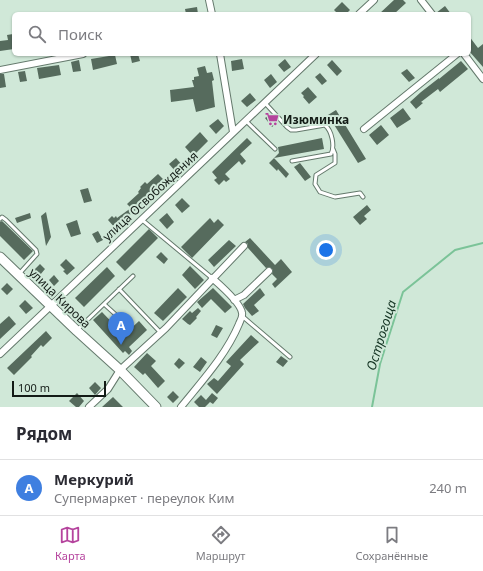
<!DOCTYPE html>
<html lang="ru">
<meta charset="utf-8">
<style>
:root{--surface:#fff;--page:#f7f7f7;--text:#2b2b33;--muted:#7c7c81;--line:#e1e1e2;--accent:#b5439d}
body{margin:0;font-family:"Noto Sans",sans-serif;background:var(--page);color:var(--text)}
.scale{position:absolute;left:12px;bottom:10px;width:94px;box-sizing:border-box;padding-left:4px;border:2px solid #131b16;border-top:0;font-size:11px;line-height:14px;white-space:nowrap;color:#131b16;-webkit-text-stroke:3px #d0e8d8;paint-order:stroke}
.you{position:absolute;left:326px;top:250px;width:14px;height:14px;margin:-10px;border:3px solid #fff;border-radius:50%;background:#1a73e8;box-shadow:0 0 0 6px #1a73e833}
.badge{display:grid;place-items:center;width:26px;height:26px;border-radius:50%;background:var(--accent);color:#fff;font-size:13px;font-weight:700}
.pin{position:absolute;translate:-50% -33px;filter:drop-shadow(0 1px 2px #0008)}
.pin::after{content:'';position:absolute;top:21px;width:14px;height:12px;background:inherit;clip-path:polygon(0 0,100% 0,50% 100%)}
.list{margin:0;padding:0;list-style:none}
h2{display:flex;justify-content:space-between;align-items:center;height:52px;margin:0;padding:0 16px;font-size:17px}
h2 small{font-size:13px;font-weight:400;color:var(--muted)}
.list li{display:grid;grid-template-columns:26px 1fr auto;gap:12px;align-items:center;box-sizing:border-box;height:56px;padding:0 16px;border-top:1px solid var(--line)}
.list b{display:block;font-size:15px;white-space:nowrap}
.list p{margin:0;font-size:13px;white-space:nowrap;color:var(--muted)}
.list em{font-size:13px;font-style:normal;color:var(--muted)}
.icon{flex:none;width:22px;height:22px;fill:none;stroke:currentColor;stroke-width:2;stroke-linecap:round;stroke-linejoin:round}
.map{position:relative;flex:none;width:483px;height:407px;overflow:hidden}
.search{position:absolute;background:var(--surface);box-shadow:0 1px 3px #0004;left:12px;right:12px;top:12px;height:44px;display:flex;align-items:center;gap:10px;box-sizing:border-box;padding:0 14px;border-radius:6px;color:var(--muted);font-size:15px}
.sheet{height:108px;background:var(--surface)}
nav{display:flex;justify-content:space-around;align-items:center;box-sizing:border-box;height:56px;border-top:1px solid var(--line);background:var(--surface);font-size:11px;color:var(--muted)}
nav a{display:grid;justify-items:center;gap:2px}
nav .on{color:var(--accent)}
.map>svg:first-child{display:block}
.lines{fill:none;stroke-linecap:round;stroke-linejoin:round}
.stream{stroke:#7bc398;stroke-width:2}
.building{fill:#566b5d}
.lane-casing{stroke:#64796c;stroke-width:5}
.street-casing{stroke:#64796c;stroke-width:8}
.secondary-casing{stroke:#64796c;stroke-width:11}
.lane{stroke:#fff;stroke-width:3}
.street{stroke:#fff;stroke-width:6}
.secondary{stroke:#fff;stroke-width:9}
.labels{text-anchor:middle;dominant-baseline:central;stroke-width:4;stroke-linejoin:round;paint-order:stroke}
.poi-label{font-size:12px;font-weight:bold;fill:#131b16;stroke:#d0e8d8;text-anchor:start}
.street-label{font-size:12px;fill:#131b16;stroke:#d0e8d8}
.water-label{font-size:13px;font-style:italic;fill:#113120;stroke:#d0e8d8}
</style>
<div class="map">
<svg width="483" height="407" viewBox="0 0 483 407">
<rect width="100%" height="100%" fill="#d0e8d8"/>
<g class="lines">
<!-- stream -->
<path class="stream" d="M372,407L380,364L403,292L455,250L483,243"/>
</g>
<!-- building -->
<path class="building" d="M394,0H403L406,3L394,14H379Z
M342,2L350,10L346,14H338L334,10Z
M445,6L451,14H436V13Z
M197,7L198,14H186L185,9Z
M13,34L14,40V49L0,51V41L8,40L7,35Z
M469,36L478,48L483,44V67L469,51Z
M130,54H138L140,61L132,63Z
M115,55L117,64L93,70L91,59Z
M242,59L244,69L232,71L231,61Z
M285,59L291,67L284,72L278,65Z
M79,60L81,71L73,72L71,62Z
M332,60L342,71L337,76L327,65Z
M461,61L468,69L446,87L440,92L438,89L421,102L423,103L416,109L410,102L421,92L439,78V79Z
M59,65L61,75L39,79L37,68Z
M205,66L207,73L212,72L214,80L212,81L215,107L196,112L193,99L171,102L170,90L194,87L192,80H194V77L199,76L197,68Z
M407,69L415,78L409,82L401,73Z
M25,71L27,81L20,82L18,72Z
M320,73L327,81L322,85L315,77Z
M0,74H4L6,87L0,88Z
M271,74L277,82L270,88L264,80Z
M308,87L317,97L309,104L303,97L304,96L301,93Z
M250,93L256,100L247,107L241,101Z
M403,108L411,119L397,128L390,118Z
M336,110L366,159L358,163L328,115Z
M271,114L278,122L272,127L265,118Z
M218,119L224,126L216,134L209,126Z
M381,125L389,135L377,145L369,135Z
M200,132L208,141L193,156L185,147Z
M247,138L252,143L240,154L246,161L242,165L239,161L225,174L230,179L226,182L224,180L219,185L214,180L217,178L212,172Z
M322,138L324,149L274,158L289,174L286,178L278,169L277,171L269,163L279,153L278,147Z
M176,158L183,166L176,172L169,164Z
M300,163L311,177L305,181L294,167Z
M158,174L165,181L153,191L154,192L142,203L143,204L121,222L122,224L116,229L108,220L112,216L114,218L116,216L117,218L131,208L127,204L139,193L138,192L141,188L140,187L145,182L147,184Z
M88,188L92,201L84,203L80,190Z
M182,198L190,206L182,213L175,205Z
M367,205L371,210L364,216L367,219L360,225L353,217Z
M46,212L51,237L46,246L41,216Z
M30,213L31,218L17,223L15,218Z
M167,213L174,222L167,229L159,220Z
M210,218L214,223L218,219L224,225L192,258L181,247Z
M77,220L81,234L71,237L66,224Z
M2,221L33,251L24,260L0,236V222Z
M149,229L158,238L125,271L116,262Z
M98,231L103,240L97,243L92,234Z
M250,238L275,265L281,259L292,272L275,288L272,284L277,279L272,274L273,270L270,267L266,268L248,248V244L245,242Z
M229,240L236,246L214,267L208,260Z
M161,252L168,259L164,264L156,257Z
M66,259L75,268L67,275L63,271L65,270L60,265Z
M40,264L45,269L40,275L34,270Z
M190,266L204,280L195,289L182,275Z
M107,267L115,276L84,307L75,298Z
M54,275L59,281L54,286L49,280Z
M7,283L13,289L7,295L1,289Z
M178,288L187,297L163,321L154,313Z
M213,288L232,307L225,313L211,299L202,308L197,302Z
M260,288L265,295L254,305L259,311L252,316L245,308L243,304Z
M25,300L33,308L26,314L19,306Z
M198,308L201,311L196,317L197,318L190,325L188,324L182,319L190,311L192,313Z
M102,312L124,335L139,321L147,330L129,347L132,351L129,355L125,351L123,353L93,320Z
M9,316L16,324L0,339V324Z
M216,325L223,328L217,338L211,335Z
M46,331L52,338L43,347L41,345L31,356L32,357L14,375L7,368Z
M251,335L259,342L240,360L244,364L217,394L207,384L214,378L218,381L231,366L226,362Z
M147,353L156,361L151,366L165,381L158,388L145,373L143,375L134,367Z
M281,356L288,361L283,367L276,362Z
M201,357L207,362L200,372L193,367Z
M179,358L185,363L179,369L174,364Z
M95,382L101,388L95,395L89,388Z
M173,391L179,397L173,403L167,397Z
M77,393L84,401L79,407H76L69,401Z
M212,393L218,398L213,404L210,402L205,407H199L194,402L201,395L206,400Z
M113,397L123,407H102Z"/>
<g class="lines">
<!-- lane casing -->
<g class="lane-casing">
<path id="lane" d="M265,103L287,127L291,130H296L325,125C332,131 335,146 331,154L292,161
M246,121L275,149
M333,149L335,154V163L316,175L315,184L320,192L335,197L360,193L363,197
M0,219L2,217L6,220L36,250L37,254L19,274
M141,219L212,278
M119,289L161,333
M104,304L126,324
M242,316L290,357
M78,329L133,276"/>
</g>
<!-- street casing -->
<g class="street-casing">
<path id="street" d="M209,0L212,14
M421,0L432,14
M359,14L374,0
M220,54L233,132
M464,54L483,79
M0,70L83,54
M364,129L457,54
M234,300L244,295L269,271
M0,354L316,54
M89,407L108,389L120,370L166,328L244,246
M181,407C202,381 226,355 239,324C240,321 243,317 242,313C241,303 220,285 212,278"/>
</g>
<!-- secondary casing -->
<g class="secondary-casing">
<path id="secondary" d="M0,257L77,331L120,370L156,407"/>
</g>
<!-- lane -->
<use href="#lane" class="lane"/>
<!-- street -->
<use href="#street" class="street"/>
<!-- secondary -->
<use href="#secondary" class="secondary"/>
</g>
<!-- icons -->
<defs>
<g id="supermarket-bare" transform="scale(1.08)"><path d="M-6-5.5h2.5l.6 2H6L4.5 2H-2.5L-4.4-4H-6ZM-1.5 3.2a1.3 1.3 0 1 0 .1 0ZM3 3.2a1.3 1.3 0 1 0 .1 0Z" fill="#b5439d" stroke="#d0e8d8" stroke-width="2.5" paint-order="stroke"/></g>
</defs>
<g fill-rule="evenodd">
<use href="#supermarket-bare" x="272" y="119"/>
</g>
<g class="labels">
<!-- poi labels -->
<g class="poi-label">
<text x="283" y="119">Изюминка</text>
</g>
<!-- street labels -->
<g class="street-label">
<text transform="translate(150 196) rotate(-43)">улица Освобождения</text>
<text transform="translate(60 298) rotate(44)">улица Кирова</text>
</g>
<!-- water labels -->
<g class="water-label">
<text transform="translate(381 335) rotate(-73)">Острогоща</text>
</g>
</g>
</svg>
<div class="scale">100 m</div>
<div class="you"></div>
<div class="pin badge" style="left:121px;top:345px;background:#3f7fe0">A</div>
<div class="search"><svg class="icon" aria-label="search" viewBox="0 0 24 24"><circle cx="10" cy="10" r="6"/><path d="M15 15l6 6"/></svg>Поиск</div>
</div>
<section class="sheet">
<h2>Рядом<small></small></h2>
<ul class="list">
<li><span class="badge" style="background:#3f7fe0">A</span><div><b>Меркурий</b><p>Супермаркет · переулок Ким</p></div><em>240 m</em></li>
</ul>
</section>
<nav>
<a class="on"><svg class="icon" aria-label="map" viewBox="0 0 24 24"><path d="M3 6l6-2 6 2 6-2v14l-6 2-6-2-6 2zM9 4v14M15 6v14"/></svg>Карта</a>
<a><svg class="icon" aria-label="directions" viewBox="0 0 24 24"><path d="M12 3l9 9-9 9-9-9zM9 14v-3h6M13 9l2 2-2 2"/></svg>Маршрут</a>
<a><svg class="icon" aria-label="saved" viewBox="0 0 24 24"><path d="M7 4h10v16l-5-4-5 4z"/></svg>Сохранённые</a>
</nav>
